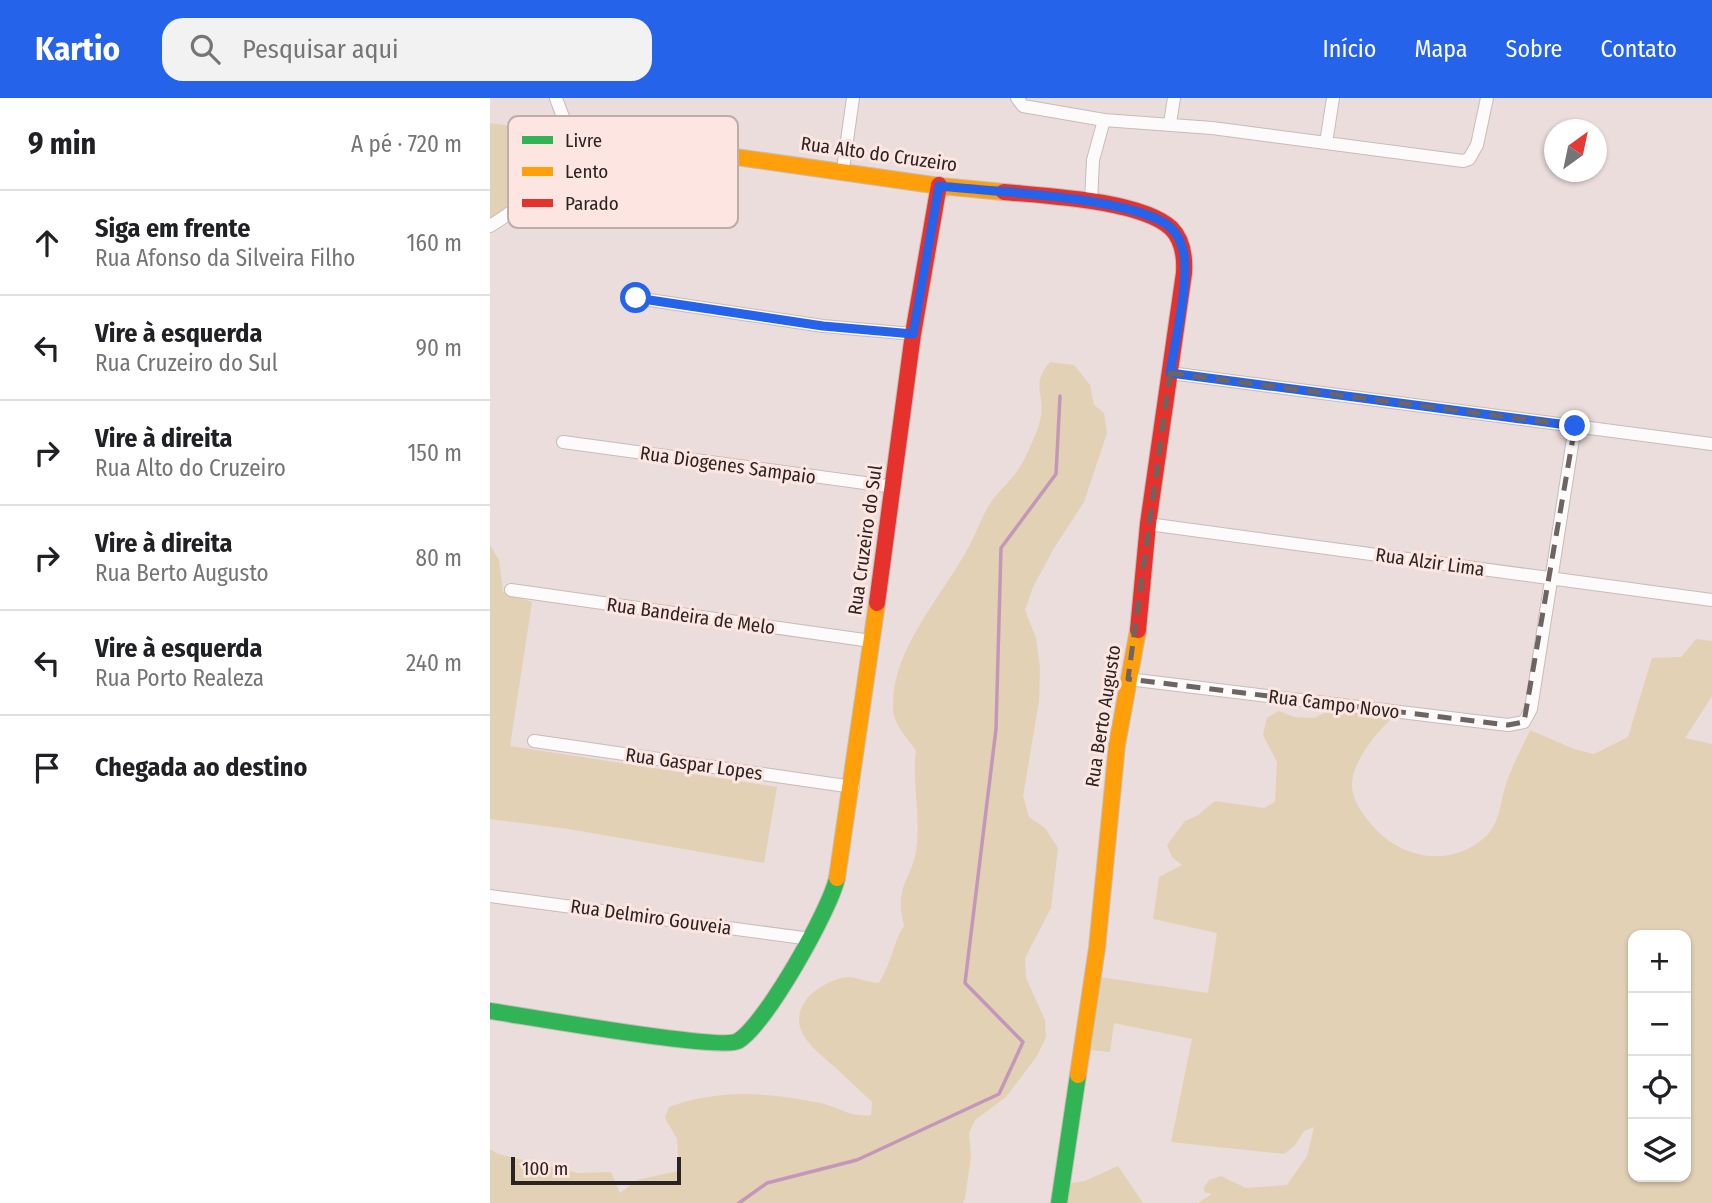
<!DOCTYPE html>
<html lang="pt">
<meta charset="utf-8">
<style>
:root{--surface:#fff;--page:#f2f2f2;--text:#202124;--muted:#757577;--line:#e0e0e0;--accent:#2563eb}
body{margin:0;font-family:"Fira Sans Condensed",sans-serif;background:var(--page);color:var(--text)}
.controls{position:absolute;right:21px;bottom:21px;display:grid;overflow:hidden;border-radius:14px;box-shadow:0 2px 5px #0004}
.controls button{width:63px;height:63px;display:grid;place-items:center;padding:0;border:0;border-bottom:2px solid var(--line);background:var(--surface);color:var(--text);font:35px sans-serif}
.compass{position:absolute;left:1054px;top:21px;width:63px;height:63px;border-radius:50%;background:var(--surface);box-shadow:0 2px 5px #0004;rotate:33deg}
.scale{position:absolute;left:21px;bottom:18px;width:170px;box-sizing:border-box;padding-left:7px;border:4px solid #2b2321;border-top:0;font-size:19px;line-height:24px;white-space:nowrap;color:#2b2321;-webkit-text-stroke:5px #fde6e2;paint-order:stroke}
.stop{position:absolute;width:21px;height:21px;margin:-16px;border:5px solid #2563eb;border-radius:50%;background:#fff}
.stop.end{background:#2563eb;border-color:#fff;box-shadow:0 2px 7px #0008}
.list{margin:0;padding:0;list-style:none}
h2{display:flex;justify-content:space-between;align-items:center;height:91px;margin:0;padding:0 28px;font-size:30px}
h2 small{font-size:23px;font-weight:400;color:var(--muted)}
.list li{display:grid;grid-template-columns:46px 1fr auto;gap:21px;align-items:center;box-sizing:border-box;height:105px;padding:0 28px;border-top:2px solid var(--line)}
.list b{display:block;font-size:26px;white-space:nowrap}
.list p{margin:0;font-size:23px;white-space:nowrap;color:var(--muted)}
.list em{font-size:23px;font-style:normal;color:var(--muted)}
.icon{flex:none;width:38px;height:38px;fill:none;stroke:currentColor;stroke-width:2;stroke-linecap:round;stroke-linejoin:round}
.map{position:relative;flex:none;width:1222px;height:1105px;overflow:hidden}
header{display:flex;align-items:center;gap:42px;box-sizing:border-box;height:98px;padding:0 35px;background:var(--accent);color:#fff}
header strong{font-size:33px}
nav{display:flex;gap:38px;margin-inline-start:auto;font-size:24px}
.search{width:490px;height:63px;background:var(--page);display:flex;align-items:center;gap:18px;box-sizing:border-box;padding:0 24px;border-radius:21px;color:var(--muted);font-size:26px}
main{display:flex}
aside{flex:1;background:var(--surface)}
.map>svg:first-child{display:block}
.green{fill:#e2d1b4;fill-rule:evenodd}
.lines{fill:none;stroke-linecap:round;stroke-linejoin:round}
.stream{stroke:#c496ba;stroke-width:3.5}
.street-casing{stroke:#c7bcba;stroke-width:14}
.fast-casing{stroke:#c7bcba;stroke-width:18}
.slow-casing{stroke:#c7bcba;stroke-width:18}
.jam-casing{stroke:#c7bcba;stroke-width:18}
.street{stroke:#fcfafa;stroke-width:12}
.fast{stroke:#30b455;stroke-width:16}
.slow{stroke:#ff9f0a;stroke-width:16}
.jam{stroke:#e5322d;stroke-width:16}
.route{stroke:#2563eb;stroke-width:9}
.marked{fill:none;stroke:#6e6462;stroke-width:5;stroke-dasharray:14 9;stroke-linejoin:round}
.labels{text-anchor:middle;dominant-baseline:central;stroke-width:6;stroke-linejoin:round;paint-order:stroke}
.street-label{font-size:19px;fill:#2b2321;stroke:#fde6e2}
.key{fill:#fde6e2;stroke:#beaca8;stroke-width:2}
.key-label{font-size:19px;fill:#2b2321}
</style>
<header>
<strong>Kartio</strong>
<div class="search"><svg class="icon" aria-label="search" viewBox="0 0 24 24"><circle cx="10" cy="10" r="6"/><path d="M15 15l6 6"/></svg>Pesquisar aqui</div>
<nav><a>Início</a><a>Mapa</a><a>Sobre</a><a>Contato</a></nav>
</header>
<main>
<aside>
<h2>9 min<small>A pé · 720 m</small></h2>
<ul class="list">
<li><svg class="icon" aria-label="ahead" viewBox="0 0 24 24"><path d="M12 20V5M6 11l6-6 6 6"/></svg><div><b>Siga em frente</b><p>Rua Afonso da Silveira Filho</p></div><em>160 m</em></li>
<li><svg class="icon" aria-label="left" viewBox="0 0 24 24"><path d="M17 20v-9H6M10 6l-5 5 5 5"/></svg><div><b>Vire à esquerda</b><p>Rua Cruzeiro do Sul</p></div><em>90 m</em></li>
<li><svg class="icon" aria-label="right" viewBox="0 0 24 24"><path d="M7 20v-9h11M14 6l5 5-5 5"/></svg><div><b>Vire à direita</b><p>Rua Alto do Cruzeiro</p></div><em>150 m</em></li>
<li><svg class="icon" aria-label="right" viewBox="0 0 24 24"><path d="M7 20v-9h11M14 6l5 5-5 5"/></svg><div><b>Vire à direita</b><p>Rua Berto Augusto</p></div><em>80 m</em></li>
<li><svg class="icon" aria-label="left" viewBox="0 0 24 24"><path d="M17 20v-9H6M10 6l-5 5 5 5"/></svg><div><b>Vire à esquerda</b><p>Rua Porto Realeza</p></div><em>240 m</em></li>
<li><svg class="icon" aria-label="arrive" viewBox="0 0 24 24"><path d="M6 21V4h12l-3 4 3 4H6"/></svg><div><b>Chegada ao destino</b></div></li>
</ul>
</aside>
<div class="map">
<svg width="1222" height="1105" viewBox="0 0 1222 1105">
<rect width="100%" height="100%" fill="#eadddb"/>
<!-- green -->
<path class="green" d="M0,25L65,35C49,75 36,96 0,121Z
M560,264L584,267L600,287L604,307L614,315L617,335L594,404L564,450L543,489L535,512L546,540L550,570L549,603L533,698L539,719L555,730L568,750L561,810L535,860L536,880L555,922L556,939L547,958L516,999L485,1022L479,1035L481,1058L475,1101L472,1105H0V1051L8,1056L88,1075L121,1074L130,1095L147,1082L189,1073L187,1041L175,1020L179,1009C229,991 278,994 330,1005C349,1009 360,1020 381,1017L382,1004C370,993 359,982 347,971C326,952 295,932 316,902C324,891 344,880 358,879C367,879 379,885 389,885C402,864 402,847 414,828C403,784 424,783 427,745C430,714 422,683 426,652C417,640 403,625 403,610C401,552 451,500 477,452C486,437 491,419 501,404C514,386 525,381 536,358C541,346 549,331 551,318C554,294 541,286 560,264Z
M0,447L9,462L13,494L42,504L20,648L287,689L274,765L79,731L0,721Z
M1206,541L1222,543V598L1195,640L1222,646V1105H708L722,1096L714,1094V1089L719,1082L731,1078L756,1090L797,1087L817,1058L824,1029L814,1033L805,1047L794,1056L681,1044L702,941L624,925L620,954L599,952L610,879L718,895L727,835L663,821L669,779L692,767L682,759L677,747L695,723L708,717L725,703L774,710L785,704L787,664L773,637L777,620L789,613L804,619L824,620L841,612L902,620C886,635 861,665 862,688C862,701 873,717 881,726C909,760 958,771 994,740C1010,727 1010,704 1016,686C1022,668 1032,650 1040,632L1084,651L1104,656L1138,639L1162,560L1191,559ZM1143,837H1196V1079H1143Z
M628,1068L653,1105H573L576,1086L595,1083Z"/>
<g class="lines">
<!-- stream -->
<path class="stream" d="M249,1105L277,1085L367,1062L509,996L533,944L475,885L506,631L511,450L566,376L570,298"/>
<!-- street casing -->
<g class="street-casing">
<path id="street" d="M527,0L533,8L614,22
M680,25L684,0
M836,45L843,0
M353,71L363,0
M601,105L603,62L614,22L722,30L973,63L979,61L987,47L997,0
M0,128C33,108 70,78 76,37C78,27 69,10 66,0
M146,200L333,228L423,236
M680,275L1222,346
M73,344L404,389
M658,426L1222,502
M21,492L381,543
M638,581L1018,627L1034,624L1041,611L1085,328
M44,643L363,689
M0,798L321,841"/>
</g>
<!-- fast casing -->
<g class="fast-casing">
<path id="fast" d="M0,913C34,918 231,953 248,943C276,926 340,812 347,780
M569,1105L588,977"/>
</g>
<!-- slow casing -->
<g class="slow-casing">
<path id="slow" d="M77,35L450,88L514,94
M347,780L387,505
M588,977L607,850L627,647L648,532"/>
</g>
<!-- jam casing -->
<g class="jam-casing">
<path id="jam" d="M514,94C555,98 650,102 681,130C693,142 695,159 694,175L658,426L648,532
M387,505L423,236L449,87"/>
</g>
<!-- street -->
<use href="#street" class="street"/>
<!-- fast -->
<use href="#fast" class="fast"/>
<!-- slow -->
<use href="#slow" class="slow"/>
<!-- jam -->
<use href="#jam" class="jam"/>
</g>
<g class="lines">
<!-- route -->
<path class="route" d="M146,200L333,228L423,236L449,88C506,94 624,98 671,123C683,129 690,140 693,152C700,180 685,244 680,275L1085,328"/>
</g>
<!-- marked area -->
<path class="marked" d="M680,275L1085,328L1034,624L1018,627L638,581Z"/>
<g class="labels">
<!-- street labels -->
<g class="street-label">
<text transform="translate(389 56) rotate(8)">Rua Alto do Cruzeiro</text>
<text transform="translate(238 367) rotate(8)">Rua Diogenes Sampaio</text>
<text transform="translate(375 442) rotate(-82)">Rua Cruzeiro do Sul</text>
<text transform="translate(940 464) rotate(8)">Rua Alzir Lima</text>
<text transform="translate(201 518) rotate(8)">Rua Bandeira de Melo</text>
<text transform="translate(844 606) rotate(7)">Rua Campo Novo</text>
<text transform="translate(613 618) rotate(-81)">Rua Berto Augusto</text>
<text transform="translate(204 666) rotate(8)">Rua Gaspar Lopes</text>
<text transform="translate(161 819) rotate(8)">Rua Delmiro Gouveia</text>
</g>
</g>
<!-- legend -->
<rect x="18" y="18" width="230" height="112" rx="10" class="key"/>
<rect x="32" y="38" width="31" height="8" fill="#30b455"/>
<rect x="32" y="69" width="31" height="9" fill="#ff9f0a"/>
<rect x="32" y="101" width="31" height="8" fill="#e5322d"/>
<g class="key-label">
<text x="75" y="49">Livre</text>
<text x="75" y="80">Lento</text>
<text x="75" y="112">Parado</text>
</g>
</svg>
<div class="controls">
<button>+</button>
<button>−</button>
<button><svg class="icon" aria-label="locate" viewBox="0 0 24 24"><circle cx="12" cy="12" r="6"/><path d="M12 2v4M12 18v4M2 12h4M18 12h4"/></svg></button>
<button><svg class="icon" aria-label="layers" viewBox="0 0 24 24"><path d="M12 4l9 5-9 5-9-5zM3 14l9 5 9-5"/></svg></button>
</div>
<svg class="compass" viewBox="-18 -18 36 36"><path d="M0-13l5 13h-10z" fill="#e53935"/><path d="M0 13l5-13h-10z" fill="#757577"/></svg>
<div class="scale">100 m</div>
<div class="stop" style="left:146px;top:200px"></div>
<div class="stop end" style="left:1085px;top:328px"></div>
</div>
</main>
